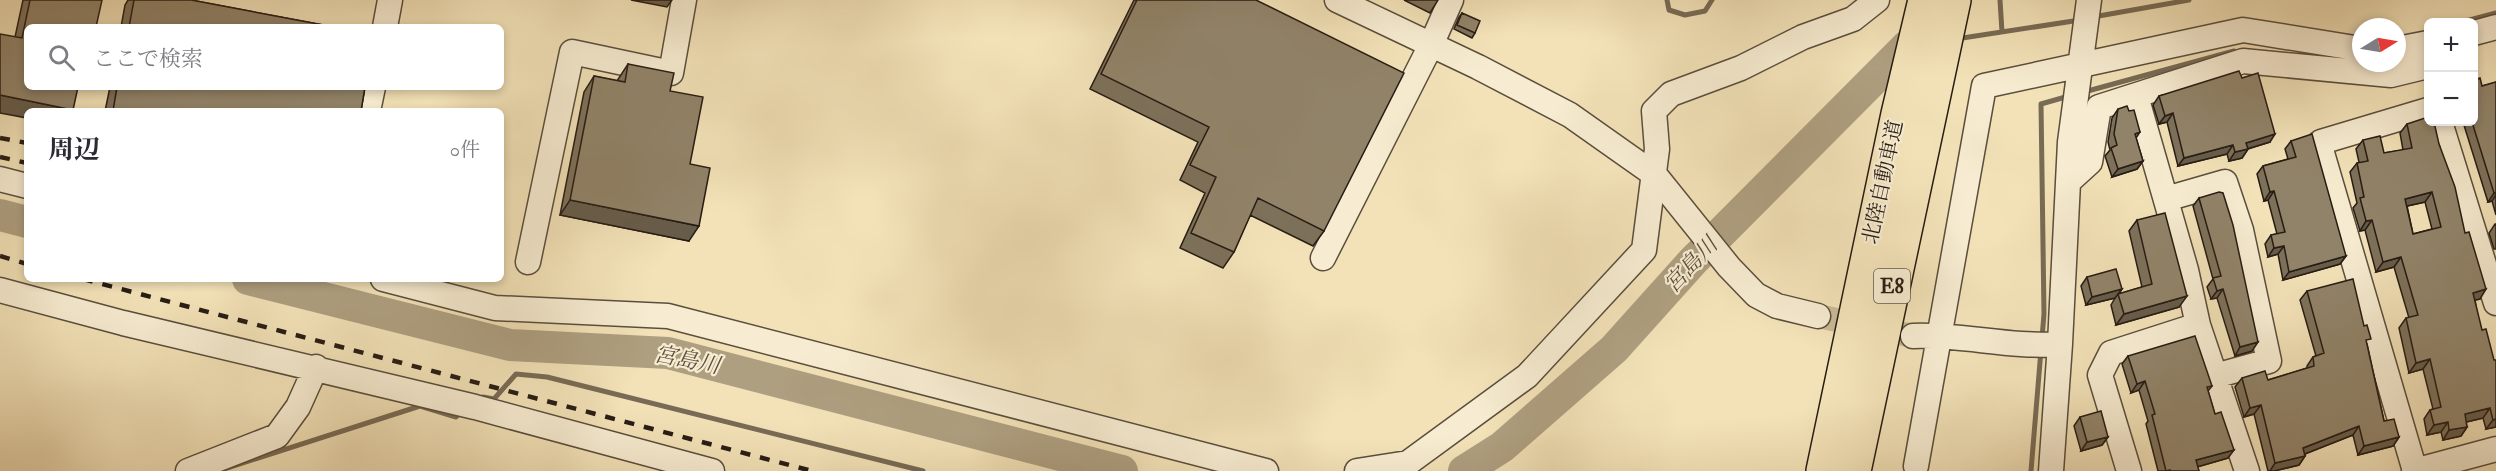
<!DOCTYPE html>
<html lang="ja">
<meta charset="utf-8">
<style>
:root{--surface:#fff;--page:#f2f2f3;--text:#2b2b33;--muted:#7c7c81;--line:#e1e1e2}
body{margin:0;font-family:"IM FELL Double Pica","Noto Serif JP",serif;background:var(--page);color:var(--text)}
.controls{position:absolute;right:18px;top:18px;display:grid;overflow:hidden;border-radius:9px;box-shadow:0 3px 9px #0003}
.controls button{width:54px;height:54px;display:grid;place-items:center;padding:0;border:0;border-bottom:2px solid var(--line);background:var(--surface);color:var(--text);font:30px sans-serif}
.compass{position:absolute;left:2352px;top:18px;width:54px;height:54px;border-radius:50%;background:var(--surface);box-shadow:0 3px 9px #0003;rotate:79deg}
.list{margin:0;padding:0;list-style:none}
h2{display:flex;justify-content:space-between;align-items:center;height:78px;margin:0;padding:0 24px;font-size:26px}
h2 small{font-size:20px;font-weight:400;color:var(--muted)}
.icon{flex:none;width:33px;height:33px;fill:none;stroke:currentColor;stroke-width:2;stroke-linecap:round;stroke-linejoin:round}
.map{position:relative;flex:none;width:2496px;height:471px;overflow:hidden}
.search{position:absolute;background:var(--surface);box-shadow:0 3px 9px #0003;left:24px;top:24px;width:480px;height:66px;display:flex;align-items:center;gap:15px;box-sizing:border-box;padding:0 21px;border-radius:9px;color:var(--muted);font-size:22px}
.panel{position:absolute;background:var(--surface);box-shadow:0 3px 9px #0003;left:24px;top:108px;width:480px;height:174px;border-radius:9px}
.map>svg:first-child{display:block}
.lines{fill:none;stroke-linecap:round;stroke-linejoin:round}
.stream{stroke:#786b55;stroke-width:5}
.river{stroke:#ae9f80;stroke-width:32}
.minor-tunnel{stroke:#caba97;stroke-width:24;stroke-dasharray:24 12;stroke-linecap:butt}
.minor-casing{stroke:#5a4e3d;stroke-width:27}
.highway-casing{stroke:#271c14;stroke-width:36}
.minor{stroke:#f7ecd1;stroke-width:24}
.highway{stroke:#f3e2b8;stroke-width:33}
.rail{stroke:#271c14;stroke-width:4.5;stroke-dasharray:10 10;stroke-linecap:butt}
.wall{fill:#7d715a;stroke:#271c14;stroke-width:1.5;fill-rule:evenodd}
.shaded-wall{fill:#665c4a;stroke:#271c14;stroke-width:1.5}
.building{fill:#918369;stroke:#271c14;stroke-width:1.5;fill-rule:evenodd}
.labels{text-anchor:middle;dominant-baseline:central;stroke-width:4.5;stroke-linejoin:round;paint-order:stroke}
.shield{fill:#f7ecd1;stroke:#655a4d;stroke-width:1.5}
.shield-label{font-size:20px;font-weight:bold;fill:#271c14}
.street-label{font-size:21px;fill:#271c14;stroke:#f7ecd1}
.water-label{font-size:22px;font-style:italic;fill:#5d503f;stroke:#f7ecd1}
</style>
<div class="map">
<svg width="2496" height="471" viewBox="0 0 2496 471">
<rect width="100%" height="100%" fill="#f3e2b8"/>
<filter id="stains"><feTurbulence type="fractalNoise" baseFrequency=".00333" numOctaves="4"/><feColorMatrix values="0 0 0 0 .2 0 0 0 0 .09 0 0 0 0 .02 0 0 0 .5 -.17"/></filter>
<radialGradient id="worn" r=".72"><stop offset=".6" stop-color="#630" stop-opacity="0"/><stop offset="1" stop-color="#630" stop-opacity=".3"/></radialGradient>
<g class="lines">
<!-- stream -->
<path class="stream" d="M1667,0L1669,10L1685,15L1705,11L1712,0
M2000,0L2002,32
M2093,17L2189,0
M2462,22L2496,13
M1956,39L2080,20
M2084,92L2234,51
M2042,338L2044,314L2041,104L2069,96
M483,397L494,399L516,374L547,377L923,471
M221,470L420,406L456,417L462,411
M2031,471L2041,350"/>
<!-- river -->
<path class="river" d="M0,215L27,222
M248,279L510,345L668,353L1122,471
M1464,471L1502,447L1614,349L1693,261L1907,46"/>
<!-- minor-tunnel -->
<path class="minor-tunnel" d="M1818,316L1913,336"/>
<!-- minor casing -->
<g class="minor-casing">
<path id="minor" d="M1337,0L1478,67L1570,115L1655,175L1729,267L1756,295L1777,306L1818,316
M385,27L390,0
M2474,33L2496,27
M2397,49L2428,43
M2136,96L2186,270L2198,325L2247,471
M368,111L373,87
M2440,122L2496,303
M0,179L27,186
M2068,182L2090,162L2099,107L2243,61L2391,75L2428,66
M2166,199L2225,182L2241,230L2269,361L2215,376
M1323,258L1431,45L1451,0
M528,262L572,52L671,73L684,0
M383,279L495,308L668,316L1266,471
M0,290L123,323L475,407L712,471
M1913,336C1962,334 2011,348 2060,344
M1916,466L1984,86L2243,30L2361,49
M188,471L277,436L298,407L316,367
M1357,471L1408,463L1527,376L1644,250L1657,149L1654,111L1671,94L1741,68L1803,37L1853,19L1877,0
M2051,471L2060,344L2070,142L2089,0
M2129,471L2100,375L2111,353L2198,325
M2414,471L2496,449
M2415,471L2320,146L2321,142L2428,110"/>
</g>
<!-- highway casing -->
<g class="highway-casing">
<path id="highway" d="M1823,471L1898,114L1925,0
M1854,471L1954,0"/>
</g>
<!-- minor -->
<use href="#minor" class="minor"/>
<!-- highway -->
<use href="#highway" class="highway"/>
<!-- rail -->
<path class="rail" d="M0,138L27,143
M0,157L27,163
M0,256L27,264
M83,279L812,471"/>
</g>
<!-- wall -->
<path class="wall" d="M23,0H102L27,27L73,110L72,111H27L15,37Z
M128,0H191L334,27H121L125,5Z
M1134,0H1256L1324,231L1313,246L1250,215L1234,252L1223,268L1180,248L1205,193L1180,180L1198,142L1090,89Z
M1404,0H1438L1430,13Z
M1462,13L1475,33L1472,38L1454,29L1459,17Z
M628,64L670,91L690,164L689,241L560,215L584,92L594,76L617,81Z
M2242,78L2270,142L2248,149L2242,158L2229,161L2227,154L2178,166L2167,122L2159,124L2153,105L2159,96Z
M2496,82V215L2492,201L2488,202L2463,122H2474L2482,86Z
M110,87H365L361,111H105Z
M2118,109L2129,111L2140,132L2136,138L2143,161L2137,169L2112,177L2105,156L2110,150L2108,142L2112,118Z
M2407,124L2439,144L2480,299L2475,300L2496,427L2486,429L2483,418L2466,422L2467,427L2461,436L2443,440L2441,432L2427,435L2424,419L2430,410L2433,409L2423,369L2409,373L2399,328L2406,318H2409L2394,267L2376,272L2365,230L2360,231L2353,208L2357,203L2350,172L2357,163L2359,162L2356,149L2363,140L2384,153L2403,150L2400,133ZM2425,202L2432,229L2413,234L2407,206Z
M2291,141L2346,256L2340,264L2283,280L2278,254L2268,257L2265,244L2271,235L2277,234L2268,200L2264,201L2257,174L2263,166L2288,159L2285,149Z
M2199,198L2252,351L2235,356L2217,298L2211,299L2207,287L2213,279L2193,206Z
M2137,220L2179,307L2116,325L2111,305L2115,298L2086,305L2081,286L2087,277L2122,289L2119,294L2142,287L2129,231Z
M2495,224H2496V249H2494L2489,233Z
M2307,291L2367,344L2384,421L2399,437L2393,446L2358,455L2353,435L2305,454V456L2299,465L2274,471H2268L2254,414L2244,417L2235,387L2242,378L2268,380L2307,368V366L2313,357L2316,356L2300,300Z
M2128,356L2212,386L2208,391L2228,458L2197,467L2199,471H2158L2146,424L2148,421L2139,390L2131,393L2122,364Z
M2080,417L2108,437L2102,445L2081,451L2074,426Z"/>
<!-- shaded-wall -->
<path class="shaded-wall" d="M631,0H672L667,7Z
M0,95L73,110L72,111H27V118L0,113Z
M2173,113L2167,122L2159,124L2165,116Z
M2275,134L2270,142L2240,151L2246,143Z
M2233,145L2227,154L2178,166L2184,158Z
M2248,149L2242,158L2229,161L2235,152Z
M2143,161L2137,169L2112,177L2118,169Z
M2274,191L2268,200L2264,201L2270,192Z
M2432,192L2425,202L2398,208L2405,199Z
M2494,193H2496V195L2492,201L2488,202Z
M570,200L699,226L689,241L560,215Z
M2372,220L2365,230L2360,231L2366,221Z
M2284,246L2278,254L2268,257L2274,248Z
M2346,256L2340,264L2283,280L2289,272Z
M2401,257L2394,267L2376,272L2383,262Z
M2122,289L2115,298L2086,305L2092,297Z
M2223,289L2217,298L2211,299L2217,291Z
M2486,289L2480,299L2466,302L2473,293Z
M2187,296L2179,307L2116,325L2124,314Z
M2258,342L2252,351L2235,356L2240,347Z
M2430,359L2423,369L2409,373L2416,363Z
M2145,381L2139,390L2131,393L2137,384Z
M2261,405L2254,414L2244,417L2250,408Z
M2490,408L2483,418L2458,424L2465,414Z
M2496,419V427L2486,429L2493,420Z
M2448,422L2441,432L2427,435L2434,425Z
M2359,426L2353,435L2297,457L2303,448Z
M2467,427L2461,436L2443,440L2449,430Z
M2108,437L2102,445L2081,451L2087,442Z
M2399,437L2393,446L2358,455L2364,446Z
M2234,450L2228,458L2190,469L2196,460Z
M2305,456L2299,465L2274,471H2270L2275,463Z"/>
<!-- building -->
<path class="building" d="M30,0H102L96,27H27V87H78L73,110L0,95V34L22,38Z
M134,0H191L334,27H129Z
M1137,0H1256L1404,73L1324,231L1258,198L1234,252L1191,233L1216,177L1190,165L1209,127L1101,74Z
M1462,13L1480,21L1475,33L1457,25Z
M628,64L674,73L670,91L703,97L690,164L710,168L699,226L570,200L594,76L625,82Z
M2239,71L2242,78L2258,73L2275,134L2246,143L2248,149L2235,152L2233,145L2184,158L2173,113L2165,116L2159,96Z
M2480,78L2482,86L2496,82V193H2494L2472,122H2474V80Z
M117,87H365L361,111H113Z
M2127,106L2129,111L2134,110L2140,132L2135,134L2143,161L2118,169L2111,148L2117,145L2114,134L2118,109Z
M2428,117V122H2434L2439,144L2455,187L2465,233L2469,232L2486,289L2473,293L2482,330L2486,329L2494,360H2496V419L2493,420L2490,408L2465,414L2467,427L2449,430L2448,422L2434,425L2430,410L2441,407L2430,359L2416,363L2406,318L2418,315L2401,257L2383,262L2372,220L2366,221L2360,198L2364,197L2357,163L2368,161L2363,140L2380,136L2384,153L2412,148L2407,124ZM2432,192L2441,227L2413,234L2405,199Z
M2312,134L2346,256L2289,272L2284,246L2274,248L2271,235L2285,232L2274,191L2270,192L2263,166L2296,157L2291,141Z
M2219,192L2223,193L2233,225L2258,342L2240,347L2223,289L2217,291L2213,278L2221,276L2199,198Z
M2165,213L2187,296L2124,314L2118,294L2152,284L2137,220Z
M2116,269L2122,289L2092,297L2087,277Z
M2353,279L2364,326L2367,325L2371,339L2366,340L2384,421L2394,419L2399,437L2364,446L2359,426L2303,448L2305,456L2275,463L2261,405L2250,408L2242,378L2265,371L2268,380L2314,366L2313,357L2324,353L2307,291Z
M2195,336L2212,386L2207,387L2215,414L2221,412L2234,450L2196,460L2199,471H2170V470L2166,471L2152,415L2155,414L2145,381L2137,384L2128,356Z
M2101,411L2108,437L2087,442L2080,417Z"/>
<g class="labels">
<!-- shield labels -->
<rect class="shield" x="1874" y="269" width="36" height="34" rx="4.5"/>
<g class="shield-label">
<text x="1892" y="286">E8</text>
</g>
<!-- street labels -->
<g class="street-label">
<text transform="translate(1883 182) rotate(-78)">北陸自動車道</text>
</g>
<!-- water labels -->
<g class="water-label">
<text transform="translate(1691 265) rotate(-47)">宮島川</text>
<text transform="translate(687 360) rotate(11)">宮島川</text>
</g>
</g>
<rect width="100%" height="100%" filter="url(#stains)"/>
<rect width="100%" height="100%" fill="url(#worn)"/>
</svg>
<div class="controls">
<button>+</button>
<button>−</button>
</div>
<svg class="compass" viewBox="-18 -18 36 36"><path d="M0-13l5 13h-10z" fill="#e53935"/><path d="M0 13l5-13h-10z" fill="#7c7c81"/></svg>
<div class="search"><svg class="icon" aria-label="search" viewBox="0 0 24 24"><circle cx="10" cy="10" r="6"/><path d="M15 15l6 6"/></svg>ここで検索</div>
<section class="panel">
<h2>周辺<small>0件</small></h2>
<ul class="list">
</ul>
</section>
</div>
